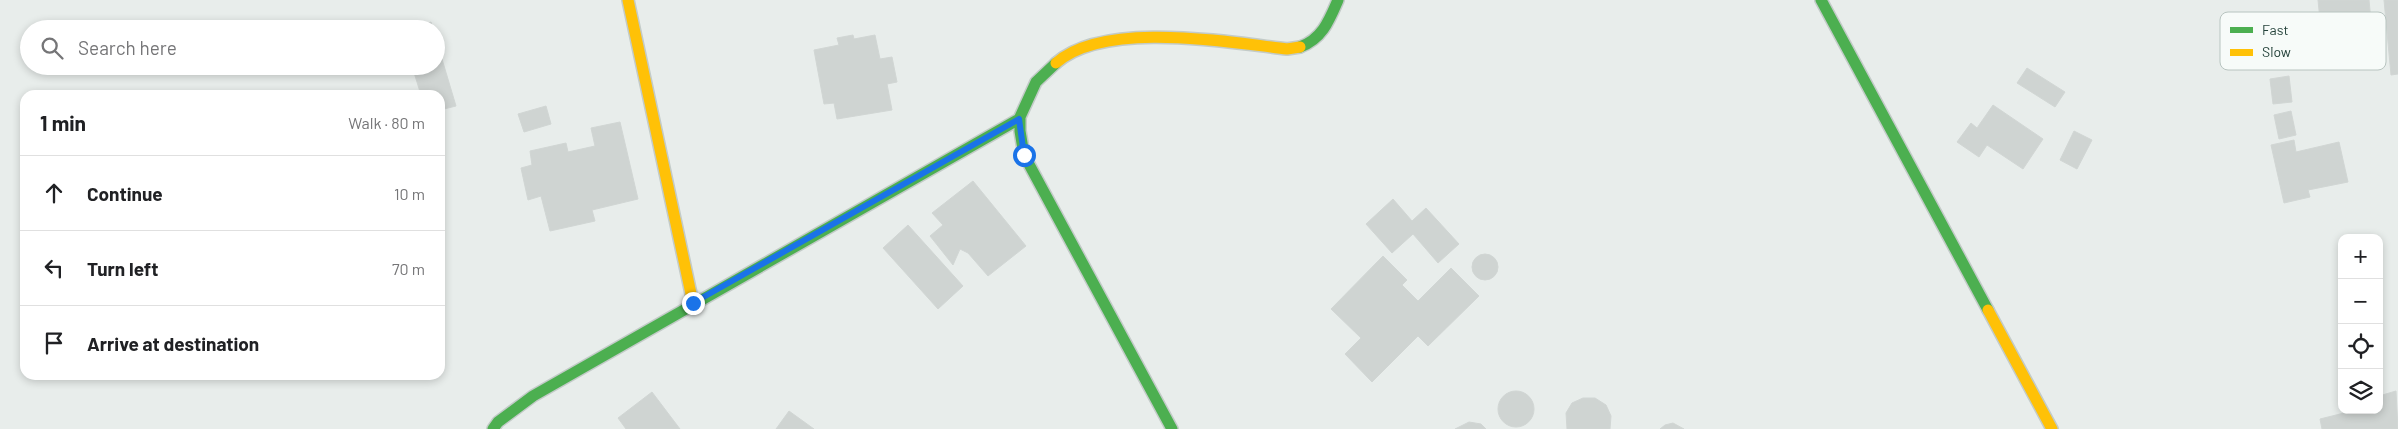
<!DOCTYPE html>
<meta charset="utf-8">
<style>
:root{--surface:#fff;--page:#f6f6f6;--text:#202124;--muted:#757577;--line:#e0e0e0}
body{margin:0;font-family:Barlow,sans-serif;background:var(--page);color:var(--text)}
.controls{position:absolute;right:15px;bottom:15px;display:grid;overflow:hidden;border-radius:10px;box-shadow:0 2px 8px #0003}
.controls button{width:45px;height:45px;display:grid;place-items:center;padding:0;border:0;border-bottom:1px solid var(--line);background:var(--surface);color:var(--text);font:25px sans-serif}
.stop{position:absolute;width:15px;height:15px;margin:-11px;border:4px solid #1a73e8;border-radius:50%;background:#fff}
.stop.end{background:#1a73e8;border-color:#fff;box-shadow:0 1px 5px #0008}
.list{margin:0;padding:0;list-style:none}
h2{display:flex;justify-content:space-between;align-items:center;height:65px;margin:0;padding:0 20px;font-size:21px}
h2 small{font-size:16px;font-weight:400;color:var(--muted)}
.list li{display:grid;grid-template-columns:32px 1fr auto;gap:15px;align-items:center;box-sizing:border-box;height:75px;padding:0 20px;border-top:1px solid var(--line)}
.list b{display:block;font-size:19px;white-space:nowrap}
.list em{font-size:16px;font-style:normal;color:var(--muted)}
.icon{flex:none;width:28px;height:28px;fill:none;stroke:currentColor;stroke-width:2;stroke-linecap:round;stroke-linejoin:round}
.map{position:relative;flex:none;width:2398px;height:429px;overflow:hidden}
.search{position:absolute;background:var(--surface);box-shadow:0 2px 8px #0003;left:20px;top:20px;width:425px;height:55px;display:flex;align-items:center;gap:12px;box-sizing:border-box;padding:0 18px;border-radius:28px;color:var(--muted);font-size:19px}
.panel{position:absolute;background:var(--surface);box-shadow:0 2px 8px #0003;left:20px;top:90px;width:425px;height:290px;border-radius:15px}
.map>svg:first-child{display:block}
.building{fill:#cfd4d2;stroke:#d1d6d4}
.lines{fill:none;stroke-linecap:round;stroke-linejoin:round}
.fast-casing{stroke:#c3cbc8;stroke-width:14}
.slow-casing{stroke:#c3cbc8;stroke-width:14}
.fast{stroke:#4caf50;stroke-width:11}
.slow{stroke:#ffc107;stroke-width:11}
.route{stroke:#1a73e8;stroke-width:6}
.key{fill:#f7fbf9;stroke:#b8c4c0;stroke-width:1}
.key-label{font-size:14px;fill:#24423a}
</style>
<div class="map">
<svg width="2398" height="429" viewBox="0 0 2398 429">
<rect width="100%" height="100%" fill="#e8edeb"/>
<!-- building -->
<path class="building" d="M2318,0H2369L2375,62L2326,66L2325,51L2314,52L2311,20H2320Z
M2384,0H2398V74L2391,75Z
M431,22L433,29H410Z
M853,35L854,39L875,35L880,59L892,57L897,82L887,84L892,110L837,119L834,103L824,104L814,50L839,45L837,38Z
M436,39L456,106L440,110V95H421L412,66H436Z
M2027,68L2065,92L2055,107L2017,83Z
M2289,76L2292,102L2273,104L2270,79Z
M1993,105L2043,139L2023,169L1987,145L1979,157L1957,142L1971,123L1977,128Z
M546,106L551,124L524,132L518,114Z
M2291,111L2296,135L2279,139L2274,115Z
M620,122L638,199L592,210L595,221L550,231L541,196L528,200L521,168L532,165L530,151L566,143L568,152L595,146L591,128Z
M2074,131L2092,140L2077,169L2060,160Z
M2294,140L2296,152L2339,142L2348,182L2308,190L2310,197L2284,203L2271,145Z
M973,181L1026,246L988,276L968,253L960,249L953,265L930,236L943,225L932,213Z
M1393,199L1412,221L1426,208L1459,244L1438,263L1413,234L1392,253L1366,224Z
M908,225L963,286L938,309L883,248Z
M1472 267a13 13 0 1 1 26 0a13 13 0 1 1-26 0Z
M1383,256L1407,280L1402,285L1418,301L1451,268L1479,296L1428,346L1418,336L1372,382L1345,354L1361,338L1331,309Z
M2396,391L2398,429H2322L2320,419L2356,410H2379V396Z
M1498 409a18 18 0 1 1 36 0a18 18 0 1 1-36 0Z
M652,392L680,429H626L618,418Z
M1583,398H1595L1606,405L1611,416L1610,429H1567L1566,413L1572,403Z
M789,411L814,429H776Z
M1469,422L1481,424L1486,429H1455Z
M1673,423L1684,429H1660L1665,425Z"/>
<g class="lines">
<!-- fast casing -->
<g class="fast-casing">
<path id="fast" d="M1821,0L1988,310
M1300,47C1322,39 1329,21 1338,0
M1056,63L1036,82L1020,117V131L1024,155L1172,429
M493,429L498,422L533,396L1019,119"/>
</g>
<!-- slow casing -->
<g class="slow-casing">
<path id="slow" d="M628,0L693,303
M1056,63C1104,20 1228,42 1287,49L1300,47
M1988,310L2052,429"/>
</g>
<!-- fast -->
<use href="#fast" class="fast"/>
<!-- slow -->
<use href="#slow" class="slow"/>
</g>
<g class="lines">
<!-- route -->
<path class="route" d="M693,303L1019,119L1024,155"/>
</g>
<!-- legend -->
<rect x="2220" y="12" width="166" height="58" rx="8" class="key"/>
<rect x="2230" y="27" width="23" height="6" fill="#4caf50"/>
<rect x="2230" y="49" width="23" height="7" fill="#ffc107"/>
<g class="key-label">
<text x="2262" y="35">Fast</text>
<text x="2262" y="57">Slow</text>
</g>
</svg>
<div class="controls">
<button>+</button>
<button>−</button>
<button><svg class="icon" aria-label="locate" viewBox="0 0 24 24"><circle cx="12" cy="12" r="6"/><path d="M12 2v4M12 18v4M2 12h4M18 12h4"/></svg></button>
<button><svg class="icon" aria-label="layers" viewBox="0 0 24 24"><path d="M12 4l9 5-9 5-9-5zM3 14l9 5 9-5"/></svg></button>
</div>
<div class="stop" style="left:1024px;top:155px"></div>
<div class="stop end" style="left:693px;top:303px"></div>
<div class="search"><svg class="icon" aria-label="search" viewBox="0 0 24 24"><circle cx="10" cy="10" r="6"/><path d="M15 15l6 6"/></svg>Search here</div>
<section class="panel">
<h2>1 min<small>Walk · 80 m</small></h2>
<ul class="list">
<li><svg class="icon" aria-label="ahead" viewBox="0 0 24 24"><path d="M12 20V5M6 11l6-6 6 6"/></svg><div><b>Continue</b></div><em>10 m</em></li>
<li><svg class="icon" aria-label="left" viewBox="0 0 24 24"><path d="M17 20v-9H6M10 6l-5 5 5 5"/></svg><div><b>Turn left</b></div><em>70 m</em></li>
<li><svg class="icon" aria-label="arrive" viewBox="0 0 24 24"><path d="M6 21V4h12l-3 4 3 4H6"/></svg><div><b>Arrive at destination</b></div></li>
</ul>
</section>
</div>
